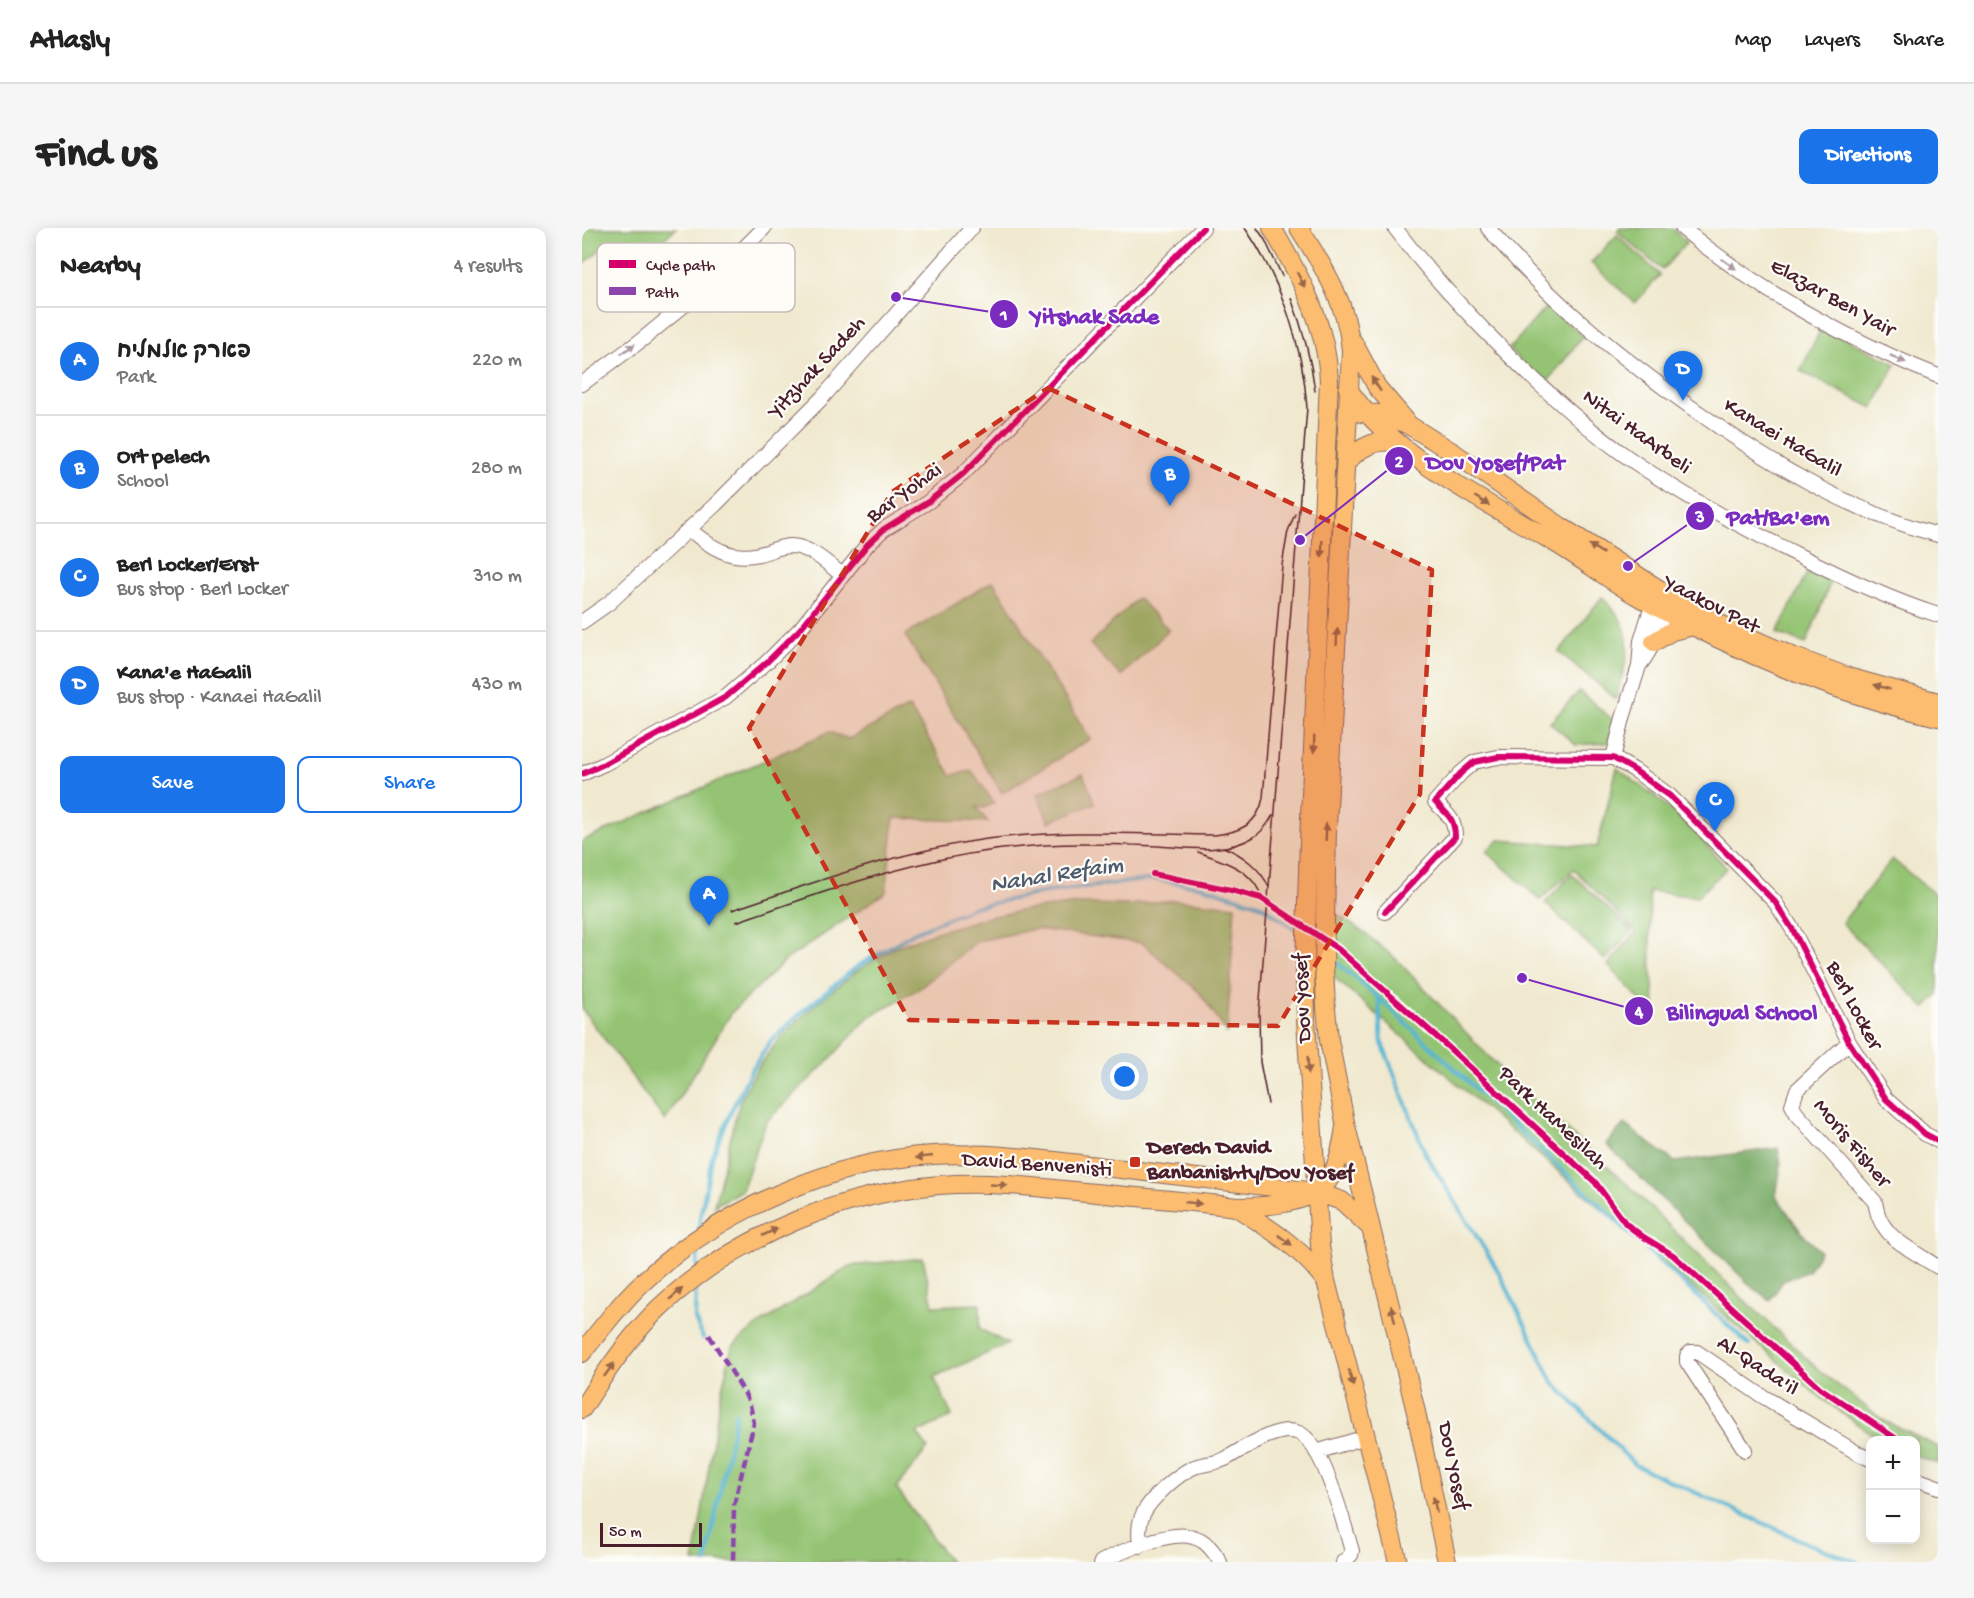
<!DOCTYPE html>
<meta charset="utf-8">
<style>
:root{--surface:#fff;--page:#f6f6f6;--text:#222;--muted:#767676;--line:#e0e0e0;--accent:#1a73e8}
body{margin:0;font-family:"Gochi Hand","Playpen Sans Hebrew",sans-serif;background:var(--page);color:var(--text)}
.controls{position:absolute;right:18px;bottom:18px;display:grid;overflow:hidden;border-radius:12px;box-shadow:0 3px 15px #0003}
.controls button{width:54px;height:54px;display:grid;place-items:center;padding:0;border:0;border-bottom:2px solid var(--line);background:var(--surface);color:var(--text);font:30px sans-serif}
.scale{position:absolute;left:18px;bottom:15px;width:102px;box-sizing:border-box;padding-left:6px;border:3px solid #4a1f2b;border-top:0;font-size:16px;line-height:21px;white-space:nowrap;color:#4a1f2b;-webkit-text-stroke:4px #fdfcf7;paint-order:stroke}
.you{position:absolute;left:543px;top:849px;width:21px;height:21px;margin:-15px;border:4px solid #fff;border-radius:50%;background:#1a73e8;box-shadow:0 0 0 9px #1a73e833}
.badge{display:grid;place-items:center;width:39px;height:39px;border-radius:50%;background:var(--accent);color:#fff;font-size:20px;font-weight:700}
.pin{position:absolute;translate:-50% -50px;filter:drop-shadow(0 2px 3px #0008)}
.pin::after{content:'';position:absolute;top:32px;width:21px;height:18px;background:inherit;clip-path:polygon(0 0,100% 0,50% 100%)}
.list{margin:0;padding:0;list-style:none}
h2{display:flex;justify-content:space-between;align-items:center;height:78px;margin:0;padding:0 24px;font-size:26px}
h2 small{font-size:20px;font-weight:400;color:var(--muted)}
.list li{display:grid;grid-template-columns:39px 1fr auto;gap:18px;align-items:center;box-sizing:border-box;height:108px;padding:0 24px;border-top:2px solid var(--line)}
.list b{display:block;font-size:22px;white-space:nowrap}
.list p{margin:0;font-size:20px;white-space:nowrap;color:var(--muted)}
.list em{font-size:20px;font-style:normal;color:var(--muted)}
.actions{display:flex;gap:12px;padding:18px 24px}
.actions a{flex:1;padding:14px 0;border:2px solid var(--accent);border-radius:12px;text-align:center;font-size:21px;color:var(--accent)}
.actions .main{background:var(--accent);color:#fff}
.map{position:relative;flex:none;width:1356px;height:1334px;overflow:hidden;border-radius:12px}
header{display:flex;align-items:center;gap:36px;box-sizing:border-box;height:84px;padding:0 30px;background:var(--surface);border-bottom:2px solid var(--line)}
header strong{font-size:28px}
nav{display:flex;gap:33px;margin-inline-start:auto;font-size:21px}
.intro{display:flex;align-items:center;justify-content:space-between;box-sizing:border-box;height:144px;padding:0 36px}
h1{margin:0;font-size:42px}
.button{padding:15px 27px;border-radius:12px;background:var(--accent);color:#fff;font-size:21px;font-weight:700}
main{display:flex;gap:36px;padding:0 36px}
aside{flex:1;background:var(--surface);border-radius:12px;box-shadow:0 3px 15px #0003}
.map>svg:first-child{display:block}
.green{fill:#94c473;stroke:#6f724f;stroke-width:1.5}
.forest{fill:#77aa65;stroke:#606448;stroke-width:1.5}
.lines{fill:none;stroke-linecap:round;stroke-linejoin:round}
.stream{stroke:#55b5d4;stroke-width:4}
.minor-casing{stroke:#846664;stroke-width:16}
.major-casing{stroke:#846664;stroke-width:20}
.minor{stroke:#fff;stroke-width:14}
.major{stroke:#fcbd6f;stroke-width:18}
.tram{stroke:#4a1f2b;stroke-width:1.5}
.quiet{stroke:#8e44ad;stroke-width:4.5;stroke-dasharray:9 4.5;stroke-linecap:butt}
.cycleway-casing{stroke:#fdfcf7;stroke-width:10}
.cycleway{stroke:#d6006c;stroke-width:6}
.oneway{fill:#ae9aa0}
.oneway2{fill:#9a664a}
.marked{fill:#c8321e;fill-opacity:0.2;stroke:#c8321e;stroke-width:4.5;stroke-dasharray:12 8;stroke-linejoin:round}
.poi-dot{fill:#c8321e;stroke:#fdfcf7;stroke-width:2}
.labels{text-anchor:middle;dominant-baseline:central;stroke-width:4.5;stroke-linejoin:round;paint-order:stroke}
.street-label{font-size:22px;fill:#4a1f2b;stroke:#fdfcf7}
.poi-label{font-size:22px;font-weight:bold;fill:#4a1f2b;stroke:#fdfcf7;text-anchor:start}
.water-label{font-size:24px;font-style:italic;fill:#4e5b6f;stroke:#fdfcf7}
.key{fill:#fdfcf7;stroke:#c7baba;stroke-width:1.5}
.key-label{font-size:16px;fill:#4a1f2b}
.leader{fill:none;stroke:#7b2cbf;stroke-width:2}
.callout-dot{fill:#7b2cbf;stroke:#fdfcf7;stroke-width:2}
.mark-label{font-size:18px;text-anchor:middle;font-weight:bold;fill:#fff}
.callout-label{font-size:24px;text-anchor:middle;font-weight:bold;fill:#7b2cbf;stroke:#fdfcf7;stroke-width:4.5;stroke-linejoin:round;paint-order:stroke}
</style>
<header>
<strong>Atlasly</strong>
<nav><a>Map</a><a>Layers</a><a>Share</a></nav>
</header>
<div class="intro"><h1>Find us</h1><a class="button">Directions</a></div>
<main>
<aside>
<h2>Nearby<small>4 results</small></h2>
<ul class="list">
<li><span class="badge">A</span><div><b>פארק אלמליח</b><p>Park</p></div><em>220 m</em></li>
<li><span class="badge">B</span><div><b>Ort pelech</b><p>School</p></div><em>280 m</em></li>
<li><span class="badge">C</span><div><b>Berl Locker/Erst</b><p>Bus stop · Berl Locker</p></div><em>310 m</em></li>
<li><span class="badge">D</span><div><b>Kana'e HaGalil</b><p>Bus stop · Kanaei HaGalil</p></div><em>430 m</em></li>
</ul>
<div class="actions"><a class="main">Save</a><a>Share</a></div>
</aside>
<div class="map">
<svg width="1356" height="1334" viewBox="0 0 1356 1334">
<rect width="100%" height="100%" fill="#fdfcf7"/>
<filter id="ink" filterUnits="userSpaceOnUse"><feTurbulence type="fractalNoise" baseFrequency=".0167" numOctaves="2"/><feDisplacementMap in="SourceGraphic" scale="12" xChannelSelector="R" yChannelSelector="G"/><feConvolveMatrix kernelMatrix="1 2 1 2 8 2 1 2 1" color-interpolation-filters="sRGB"/></filter>
<filter id="wash" filterUnits="userSpaceOnUse"><feTurbulence type="fractalNoise" baseFrequency=".008" numOctaves="4" result="noise"/><feDisplacementMap in="SourceGraphic" scale="24" xChannelSelector="R" yChannelSelector="G"/><feGaussianBlur stdDeviation="1.35" result="paint"/><feColorMatrix in="noise" values="0 0 0 0 0 0 0 0 0 0 0 0 0 0 0 0 0 1.4 0 .05"/><feComposite in="paint" operator="in"/></filter>
<g filter="url(#wash)">
<rect width="100%" height="100%" fill="#f0e9cf"/>
<!-- green -->
<path class="green" d="M0,0H94L48,42L24,16L0,38Z
M1038,0H1090L1105,14L1080,42L1035,3Z
M1035,7L1078,47L1053,75L1009,35Z
M965,78L1001,108L963,157L927,121Z
M1240,99L1314,136L1291,180L1218,143Z
M1230,335L1251,348L1224,416L1195,405Z
M411,353L508,511L420,565L323,407Z
M1020,369C1025,374 1031,380 1035,386C1055,414 1041,442 1034,471L977,424Z
M556,370L587,402L539,448L508,416Z
M997,463L1031,492L1026,515L994,517L968,495Z
M327,479L369,547L390,543L412,575L402,580L394,579L406,594L312,590L304,664L204,732L150,784L83,893L0,781V613L247,504L267,511Z
M1035,540L1078,572L1115,606L1145,640L1115,669L1067,663L1069,736L1074,789L1026,737L1054,704L992,641L958,672L904,623L917,612L1015,619Z
M501,546L513,575L467,594L455,566Z
M1310,631L1356,669V767L1343,780L1260,695Z
M990,646L1050,703L1023,732L963,675Z
M593,672L653,678L645,805L617,764L560,715L454,701L395,713L338,760L287,789L247,832L184,894L160,962L132,978L153,891L159,870L176,839L199,809L234,776L276,742L313,719L348,706L402,690L442,682L498,676L548,677Z
M747,681L783,705L813,730L930,853L1047,958L1154,1064L1238,1143L1301,1192L1356,1219V1236L1334,1228V1212H1303L1285,1203L1230,1163L746,744Z
M341,1030L351,1078L398,1076V1101L426,1116L352,1149L370,1188L335,1205L346,1220L314,1260L368,1334H112L138,1169L150,1119L173,1099L268,1038Z"/>
<!-- forest -->
<path class="forest" d="M1042,896L1093,934L1196,920L1199,936L1194,968L1219,1004L1238,1023L1226,1043L1201,1053L1188,1072L1171,1060L1024,916Z"/>
<g class="lines">
<!-- stream -->
<path class="stream" d="M749,730L797,770L1167,1117
M797,772L800,815L844,927L918,1046L971,1154L1053,1237L1227,1316L1275,1334
M117,1002L118,990L130,929L150,881L170,841L189,813L221,783L276,738L333,704L392,679L465,664L572,651L622,659L679,677L718,705
M115,1041L116,1018
M114,1057L113,1091L121,1110
M124,1334L154,1185"/>
</g>
</g>
<g filter="url(#ink)">
<g class="lines">
<!-- minor casing -->
<g class="minor-casing">
<path id="minor" d="M813,0C840,36 871,70 902,102C946,147 991,190 1041,226C1097,266 1157,298 1218,328C1263,350 1309,372 1356,387
M906,0C967,72 1034,126 1110,180C1186,234 1266,283 1356,307
M1100,0C1177,63 1264,111 1356,148
M0,156L61,111L117,65L182,0
M107,301C128,319 149,333 177,326C187,324 198,318 209,318C229,319 245,335 260,347
M0,394L27,375L133,277L240,170L390,0
M1057,438C1069,423 1083,394 1082,374
M1031,530L1041,490L1057,438L1059,413L1070,377
M0,546L22,536L144,469L185,434L218,401L285,317L302,301L346,274L381,246L621,0
M803,684L873,609C873,591 866,587 853,574L879,545L892,534L916,529L1031,530L1052,542L1088,568L1193,674L1211,702L1267,814L1304,871L1343,906L1356,913
M1267,814L1215,862L1210,877L1215,886L1293,974C1295,984 1297,993 1304,1001C1312,1014 1342,1030 1356,1039
M1163,1222L1105,1134V1128L1109,1124H1115L1177,1166L1277,1226L1288,1231
M734,1224L784,1209
M1334,1251L1356,1259
M558,1318C557,1307 556,1296 561,1286C568,1271 595,1247 610,1240C621,1235 635,1236 645,1230C662,1220 697,1196 717,1205C742,1216 762,1297 770,1323L769,1327L761,1334
M519,1334C540,1323 588,1302 611,1309C624,1312 632,1323 638,1334"/>
</g>
<!-- major casing -->
<g class="major-casing">
<path id="major" d="M690,0C718,48 744,95 747,152L727,613L723,736L724,792L738,1018L744,1053L816,1334
M717,0C741,38 766,76 769,123L745,599L742,739L744,780L747,812L763,894L834,1184L865,1334
M771,114L795,159L824,193
M766,161C812,228 896,270 965,310C997,328 1025,351 1057,369C1150,422 1251,465 1356,489
M779,185L799,186L825,196L872,225L978,298L1105,379L1148,401L1210,428L1269,450L1356,474
M764,235C776,220 799,207 817,217
M1072,414L1090,403L1112,398
M654,979C687,1000 719,1020 743,1052
M0,1125C19,1101 39,1074 62,1053C137,983 249,933 351,927C409,924 466,932 523,939C593,947 664,956 734,964L760,973L789,1000
M0,1181C22,1146 47,1109 77,1080C154,1007 268,961 373,956C420,954 467,961 514,965C561,970 608,973 654,979C677,979 722,976 740,960C755,946 760,919 763,899"/>
</g>
<!-- minor -->
<use href="#minor" class="minor"/>
<!-- major -->
<use href="#major" class="major"/>
<!-- tram -->
<path class="tram" d="M663,0C699,52 721,117 725,180L677,784L678,834L686,876
M675,0L683,12L700,48
M709,70C721,101 729,130 733,163
M641,619C660,626 678,640 687,659
M616,624C645,634 675,643 682,677
M150,682C234,654 317,623 405,611C480,601 557,606 633,607C657,604 676,597 681,570L700,337L706,303L713,286
M154,694C270,654 374,616 499,616C524,616 550,617 576,618C607,620 642,626 670,610C680,605 686,596 691,587"/>
<!-- quiet -->
<path class="quiet" d="M127,1107L162,1164L168,1177L172,1195L152,1277L151,1334"/>
<!-- cycleway casing -->
<g class="cycleway-casing">
<path id="cycleway" d="M0,546L22,536L144,469L185,434L218,401L285,317L302,301L346,274L381,246L621,0
M571,646L649,662L679,670L756,721L865,818L1013,954L1044,996L1060,1008L1091,1027L1238,1160L1316,1212
M803,684L873,609C873,591 866,587 853,574L879,545L892,534L916,529L1031,530L1052,542L1088,568L1193,674L1211,702L1267,814L1304,871L1343,906L1356,913"/>
</g>
<!-- cycleway -->
<use href="#cycleway" class="cycleway"/>
</g>
<!-- one-way arrows -->
<defs><path id="oneway-solid" d="M-6-.8H1V-3.2L6.5 0L1 3.2V.8H-6Z" transform="scale(1.5)"/></defs>
<g class="oneway">
<use href="#oneway-solid" transform="translate(1147 36) rotate(36)"/>
<use href="#oneway-solid" transform="translate(46 121) rotate(-35)"/>
<use href="#oneway-solid" transform="translate(1316 131) rotate(25)"/>
</g>
<g class="oneway2">
<use href="#oneway-solid" transform="translate(719 52) rotate(62)"/>
<use href="#oneway-solid" transform="translate(794 156) rotate(-123)"/>
<use href="#oneway-solid" transform="translate(900 273) rotate(32)"/>
<use href="#oneway-solid" transform="translate(740 321) rotate(92)"/>
<use href="#oneway-solid" transform="translate(1014 321) rotate(-148)"/>
<use href="#oneway-solid" transform="translate(755 409) rotate(-87)"/>
<use href="#oneway-solid" transform="translate(1300 459) rotate(-163)"/>
<use href="#oneway-solid" transform="translate(732 516) rotate(92)"/>
<use href="#oneway-solid" transform="translate(744 604) rotate(-88)"/>
<use href="#oneway-solid" transform="translate(726 837) rotate(87)"/>
<use href="#oneway-solid" transform="translate(342 929) rotate(174)"/>
<use href="#oneway-solid" transform="translate(417 957) rotate(3)"/>
<use href="#oneway-solid" transform="translate(611 975) rotate(6)"/>
<use href="#oneway-solid" transform="translate(188 1004) rotate(-26)"/>
<use href="#oneway-solid" transform="translate(703 1012) rotate(36)"/>
<use href="#oneway-solid" transform="translate(94 1066) rotate(-40)"/>
<use href="#oneway-solid" transform="translate(811 1086) rotate(-103)"/>
<use href="#oneway-solid" transform="translate(27 1142) rotate(-54)"/>
<use href="#oneway-solid" transform="translate(769 1150) rotate(76)"/>
<use href="#oneway-solid" transform="translate(853 1277) rotate(-102)"/>
</g>
</g>
<!-- marked area -->
<path class="marked" d="M466,160L850,342L838,566L696,798L327,792L167,500L310,264Z"/>
<!-- markers -->
<rect class="poi-dot" x="547" y="928" width="12" height="12" rx="3"/>
<g class="labels">
<!-- street labels -->
<g class="street-label">
<text transform="translate(1250 71) rotate(29)">Elazar Ben Yair</text>
<text transform="translate(236 140) rotate(-47)">Yitzhak Sadeh</text>
<text transform="translate(1054 205) rotate(36)">Nitai HaArbeli</text>
<text transform="translate(1200 211) rotate(31)">Kanaei HaGalil</text>
<text transform="translate(323 266) rotate(-36)">Bar Yohai</text>
<text transform="translate(1129 378) rotate(27)">Yaakov Pat</text>
<text transform="translate(722 770) rotate(-93)">Dov Yosef</text>
<text transform="translate(1271 778) rotate(62)">Berl Locker</text>
<text transform="translate(970 891) rotate(43)">Park HaMesilah</text>
<text transform="translate(1269 916) rotate(50)">Moris Fisher</text>
<text transform="translate(455 938) rotate(4)">David Benvenisti</text>
<text transform="translate(1175 1139) rotate(33)">Al-Qada'il</text>
<text transform="translate(870 1238) rotate(78)">Dov Yosef</text>
</g>
<!-- poi labels -->
<g class="poi-label">
<text x="565" y="921">Derech David<tspan x="565" dy="25">Banbanishty/Dov Yosef</tspan></text>
</g>
<!-- water labels -->
<g class="water-label">
<text transform="translate(475 648) rotate(-9)">Nahal Refaim</text>
</g>
</g>
<!-- legend -->
<rect x="15" y="15" width="198" height="69" rx="9" class="key"/>
<rect x="27" y="32" width="27" height="8" fill="#d6006c"/>
<rect x="27" y="59" width="27" height="8" fill="#8e44ad"/>
<g class="key-label">
<text x="64" y="42">Cycle path</text>
<text x="64" y="69">Path</text>
</g>
<!-- callouts -->
<path class="leader" d="M314 69L422 86M718 312L817 233M1046 338L1118 288M940 750L1057 783"/>
<g class="callout-dot">
<circle cx="314" cy="69" r="6"/>
<circle cx="718" cy="312" r="6"/>
<circle cx="1046" cy="338" r="6"/>
<circle cx="940" cy="750" r="6"/>
<circle cx="422" cy="86" r="15"/>
<circle cx="817" cy="233" r="15"/>
<circle cx="1118" cy="288" r="15"/>
<circle cx="1057" cy="783" r="15"/>
</g>
<g class="mark-label">
<text x="422" y="92">1</text>
<text x="817" y="239">2</text>
<text x="1118" y="294">3</text>
<text x="1057" y="789">4</text>
</g>
<g class="callout-label">
<text x="513" y="95">Yitshak Sade</text>
<text x="913" y="241">Dov Yosef/Pat</text>
<text x="1196" y="296">Pat/Ba'em</text>
<text x="1160" y="791">Bilingual School</text>
</g>
</svg>
<div class="controls">
<button>+</button>
<button>−</button>
</div>
<div class="scale">50 m</div>
<div class="you"></div>
<div class="pin badge" style="left:127px;top:698px">A</div>
<div class="pin badge" style="left:588px;top:278px">B</div>
<div class="pin badge" style="left:1133px;top:604px">C</div>
<div class="pin badge" style="left:1101px;top:173px">D</div>
</div>
</main>
